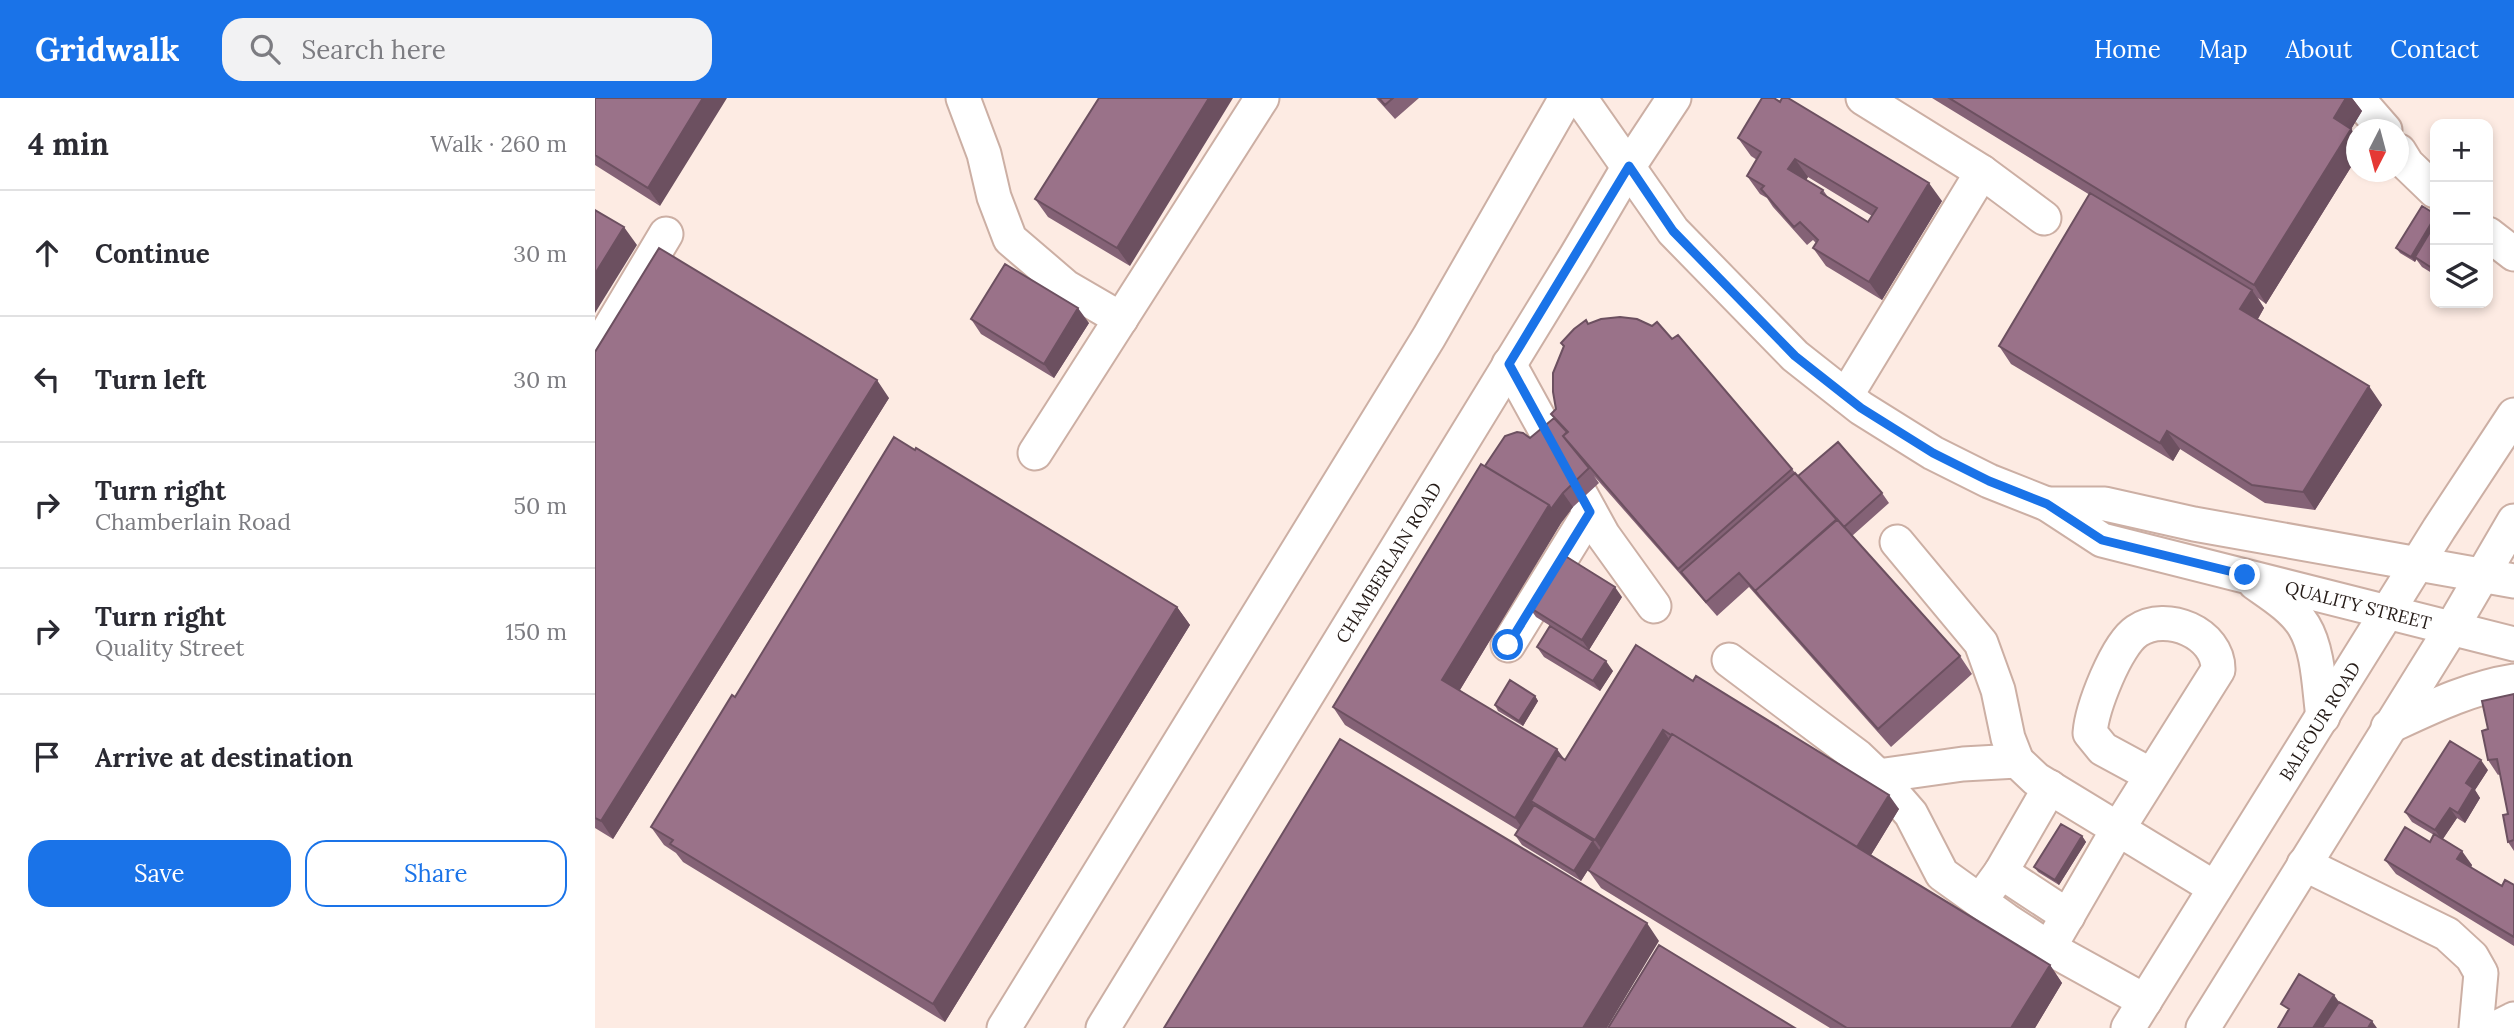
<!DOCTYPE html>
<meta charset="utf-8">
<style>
:root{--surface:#fff;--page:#f2f2f3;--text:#2b2b33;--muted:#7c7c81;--line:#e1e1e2;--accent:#1a73e8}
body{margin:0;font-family:Lora,serif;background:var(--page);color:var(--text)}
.controls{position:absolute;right:21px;top:21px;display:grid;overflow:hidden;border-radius:14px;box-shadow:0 4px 10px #0003}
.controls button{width:63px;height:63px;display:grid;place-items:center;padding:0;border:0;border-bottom:2px solid var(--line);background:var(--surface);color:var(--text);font:35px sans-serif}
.compass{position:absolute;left:1751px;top:21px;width:63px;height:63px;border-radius:50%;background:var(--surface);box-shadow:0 4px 10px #0003;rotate:186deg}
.stop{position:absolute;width:21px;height:21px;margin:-16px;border:5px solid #1a73e8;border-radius:50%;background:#fff}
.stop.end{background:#1a73e8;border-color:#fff;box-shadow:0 2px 7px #0008}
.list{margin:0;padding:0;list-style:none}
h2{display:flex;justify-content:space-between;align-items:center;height:91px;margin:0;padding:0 28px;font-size:30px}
h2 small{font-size:23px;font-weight:400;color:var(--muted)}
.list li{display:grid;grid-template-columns:46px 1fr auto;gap:21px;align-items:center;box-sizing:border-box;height:126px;padding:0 28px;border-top:2px solid var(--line)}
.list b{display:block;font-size:26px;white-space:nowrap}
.list p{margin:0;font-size:23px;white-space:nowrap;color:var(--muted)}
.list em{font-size:23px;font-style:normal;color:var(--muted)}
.actions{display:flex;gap:14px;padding:21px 28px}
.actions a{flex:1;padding:16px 0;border:2px solid var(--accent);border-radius:21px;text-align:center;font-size:24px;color:var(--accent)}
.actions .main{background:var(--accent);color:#fff}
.icon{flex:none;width:38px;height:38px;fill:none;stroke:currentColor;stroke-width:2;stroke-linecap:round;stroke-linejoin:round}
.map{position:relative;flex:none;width:1919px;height:930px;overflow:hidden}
header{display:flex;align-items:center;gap:42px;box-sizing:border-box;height:98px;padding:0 35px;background:var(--accent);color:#fff}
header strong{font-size:33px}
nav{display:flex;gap:38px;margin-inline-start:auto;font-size:24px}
.search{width:490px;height:63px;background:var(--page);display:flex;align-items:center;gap:18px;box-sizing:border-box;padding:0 24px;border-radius:21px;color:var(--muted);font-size:26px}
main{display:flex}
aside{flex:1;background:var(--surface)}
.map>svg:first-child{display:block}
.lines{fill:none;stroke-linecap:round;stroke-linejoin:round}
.minor-casing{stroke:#ccafa4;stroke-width:37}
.minor{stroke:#fff;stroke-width:33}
.wall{fill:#846276;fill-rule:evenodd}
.shaded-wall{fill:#6c5060}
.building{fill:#9a7289;stroke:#6c5060;stroke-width:2;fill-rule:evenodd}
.route{stroke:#1a73e8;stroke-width:9}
.labels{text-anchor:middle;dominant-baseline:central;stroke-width:7;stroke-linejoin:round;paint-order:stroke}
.street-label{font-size:18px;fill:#241a16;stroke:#fdebe3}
</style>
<header>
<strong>Gridwalk</strong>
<div class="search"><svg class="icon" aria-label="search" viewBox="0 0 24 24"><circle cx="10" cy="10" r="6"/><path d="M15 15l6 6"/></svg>Search here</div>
<nav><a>Home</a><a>Map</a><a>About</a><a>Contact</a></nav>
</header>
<main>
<aside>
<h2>4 min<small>Walk · 260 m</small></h2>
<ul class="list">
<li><svg class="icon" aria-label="ahead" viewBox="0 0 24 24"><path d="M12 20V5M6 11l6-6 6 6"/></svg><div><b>Continue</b></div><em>30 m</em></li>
<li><svg class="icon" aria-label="left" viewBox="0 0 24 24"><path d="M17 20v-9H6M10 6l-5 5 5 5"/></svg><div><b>Turn left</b></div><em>30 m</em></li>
<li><svg class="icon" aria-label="right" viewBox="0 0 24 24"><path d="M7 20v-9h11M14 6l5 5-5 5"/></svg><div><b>Turn right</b><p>Chamberlain Road</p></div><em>50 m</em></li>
<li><svg class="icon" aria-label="right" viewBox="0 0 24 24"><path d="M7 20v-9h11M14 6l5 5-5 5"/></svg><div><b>Turn right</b><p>Quality Street</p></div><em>150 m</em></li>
<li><svg class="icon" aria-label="arrive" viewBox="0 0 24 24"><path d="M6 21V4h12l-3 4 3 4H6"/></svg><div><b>Arrive at destination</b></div></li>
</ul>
<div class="actions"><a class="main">Save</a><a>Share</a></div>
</aside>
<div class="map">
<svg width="1919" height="930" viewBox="0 0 1919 930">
<rect width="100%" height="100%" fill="#fdebe3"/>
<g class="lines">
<!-- minor casing -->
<g class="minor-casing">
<g id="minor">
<path d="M368,0L389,56L399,99L415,141L471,189L526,221"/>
<path id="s1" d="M985,0L1078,133L1200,258L1266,310L1338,355L1394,383L1452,406L1507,442L1919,546"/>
<path d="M1268,0L1387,74L1449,120"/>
<path d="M1762,0L1790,32"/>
<path d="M1804,53L1812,66L1840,93"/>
<path d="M1893,136L1919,156"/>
<path d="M0,255L71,136"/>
<path d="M914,266L1008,437L1059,508"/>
<path d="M1251,298L1387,74"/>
<path d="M440,355L667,0"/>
<path d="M1452,406H1510L1599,426L1919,483"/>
<path d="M1302,444L1386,545L1403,592L1413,640L1422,663L1441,681L1620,790"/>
<path d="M1660,485C1677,497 1698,510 1709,528C1724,553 1724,591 1728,619"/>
<path d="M913,547L995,414"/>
<path d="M1134,562L1262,658L1283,678L1316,716L1347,776L1411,822L1454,850L1550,903"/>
<path d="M1793,629C1834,610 1874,590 1919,583"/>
<path d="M1283,678L1368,666L1422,663"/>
<path d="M1709,766L1852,836L1877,859L1886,875L1881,930"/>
<path d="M1406,774L1455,689"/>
<path d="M1385,803L1406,774L1473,818"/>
<path d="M1454,850L1523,731L1623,572C1624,535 1571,513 1542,533C1521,547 1497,610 1495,635L1508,651L1556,677"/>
<path d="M409,930L834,239L971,0"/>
<path id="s2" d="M508,930L981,158L1034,68L1079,0"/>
<path id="s3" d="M1533,930L1844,431L1919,317"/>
<path d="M1608,930L1856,531L1919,423"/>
<path d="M1901,930L1919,921"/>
</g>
</g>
<!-- minor -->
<use href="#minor" class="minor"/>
</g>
<!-- wall -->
<path class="wall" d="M0,0L65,108L0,67Z
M504,0L535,168L453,119L440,101Z
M781,0H824L800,21Z
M1337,0H1757L1767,13L1756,31L1761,38V61L1671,206L1663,200L1669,210L1663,221L1787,307L1720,412L1670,405L1585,351L1578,363L1416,266L1404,248L1495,97Z
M1143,40L1347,103L1287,202L1231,168L1218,150L1221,145L1218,142L1212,147L1178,109L1172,100L1165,96L1152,78L1162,62L1156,58ZM1213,79L1277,118L1273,124L1233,99L1228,92L1211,82Z
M1840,116V177L1827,169L1821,161L1820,164L1805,155L1801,150Z
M376,221L494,225L459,280L386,236Z
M994,226L1077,241L1083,237L1203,378L1287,395L1294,405L1257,438L1365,558L1377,576L1296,649L1154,489L1122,518L999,378L1004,385L978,409L966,425L865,592L970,662L1041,547L1304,711L1276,757L1455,867L1467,885L1440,930H1235L1006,790L993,772L986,783L927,747L920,737L923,732L750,627L738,609L890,368L935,340L959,320L956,316L961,311L969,250L966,245Z
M0,254L294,300L18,741L0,730Z
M1027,499L994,552L941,519L934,509Z
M582,509L595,527L350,924L88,764L81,755L69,747L56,729L140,599Z
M942,549L1018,573L1005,593L949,559Z
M1919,596V753L1913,744V716L1905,676L1903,677L1893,662V631Z
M940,598L943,603L928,628L903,613L900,607Z
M1893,672L1880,692L1885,700L1870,725L1862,720L1848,741L1877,767L1876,770L1907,788L1919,787V848L1801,776L1790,762L1835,744L1839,737L1817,724L1810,714Z
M1487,738L1491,744L1464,787L1443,774L1439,769Z"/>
<!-- shaded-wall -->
<path class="shaded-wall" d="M108,0H132L65,108L53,90Z
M614,0H638L535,168L522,150Z
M1751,0H1757L1767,13L1752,38L1739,20Z
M1756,31L1761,38V61L1671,206L1659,187Z
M1200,61L1213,79L1206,90L1193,71Z
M1334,85L1347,103L1287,202L1274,184Z
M1840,119V131L1820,164L1816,159Z
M29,129L42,147L0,215V176Z
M1657,192L1669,210L1658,229L1645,211Z
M483,210L494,225L459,280L449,266Z
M282,282L294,300L18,741L6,723Z
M1774,288L1787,307L1720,412L1708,394Z
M1572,333L1585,351L1578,363L1565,345Z
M968,395L978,409L966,425L860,600L847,582L954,407Z
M1020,489L1027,499L994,552L987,542Z
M582,509L595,527L350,924L338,906Z
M1011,563L1018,573L1005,593L998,583Z
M940,598L943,603L928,628L924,623Z
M1068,632L1078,647L1010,756L1000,742Z
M962,651L975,669L936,703L946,717L933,738L920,720Z
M1886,662L1893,672L1880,692L1885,700L1870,725L1863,715L1871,685Z
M1294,697L1304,711L1271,765L1261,751Z
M1855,710L1862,720L1847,742L1840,732Z
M1487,738L1491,744L1464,787L1460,782Z
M998,743L1005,753L986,783L979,773Z
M1867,753L1877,767L1872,776L1862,761Z
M1052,825L1064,843L1012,930H988Z
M1455,867L1467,885L1440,930H1416Z
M1739,897L1749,911L1737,930H1718Z
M1777,923L1782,930H1773Z"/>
<!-- building -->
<path class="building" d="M0,0H108L53,90L0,57Z
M504,0H614L522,150L440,101Z
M784,0H798L790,7Z
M1167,0H1179L1185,4L1187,0H1193L1334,85L1274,184L1218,150L1223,142L1205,124L1199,129L1166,91L1169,88L1152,78L1166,54L1143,40ZM1200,61L1282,110L1273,124L1226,95L1228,92L1193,71Z
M1354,0H1751L1739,20L1756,31L1659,187Z
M1495,95L1657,192L1645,211L1774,288L1708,394L1657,387L1572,333L1565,345L1404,248Z
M1827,108L1840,116V119L1816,159L1801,150Z
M0,112L29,129L0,176Z
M1838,129L1840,131V172L1820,159Z
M64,150L282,282L6,723L0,720V254Z
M410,166L483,210L449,266L376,221Z
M1025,219L1042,221L1057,228L1062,224L1077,241L1083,237L1197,371L1083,471L968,338L973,334L956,316L961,311L958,294V275L969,248L966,245L979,231L991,222L993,226L1006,221Z
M959,320L972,334L968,338L971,342L994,370L968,395L956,411L954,407L890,368L910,338L922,334L928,335L935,340Z
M299,339L320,352L321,350L582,509L338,906L75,746L78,742L56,729L137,597L140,599Z
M1243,344L1287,395L1249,429L1203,378Z
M886,366L954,407L847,582L962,651L920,720L738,609Z
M1200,375L1242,422L1160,493L1163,496L1144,475L1111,504L1086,474Z
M1242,421L1365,558L1283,631L1160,493Z
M967,456L1020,489L987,542L934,509Z
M955,528L1011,563L998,583L942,549Z
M1041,547L1098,583L1101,578L1294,697L1262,749L1077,636L1076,637L1068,632L1000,742L936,703L963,657L970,662Z
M915,582L940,598L924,623L900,607Z
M1919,596V742L1913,744L1908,717L1913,716L1902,661L1893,662L1887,633L1893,631L1887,603Z
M1077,636L1455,867L1416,930H1252L993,772Z
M745,641L1052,825L988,930H569Z
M1855,643L1886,662L1871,685L1878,690L1863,715L1855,710L1840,732L1810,714Z
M939,707L998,743L979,773L920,737Z
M1466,726L1487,738L1460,782L1439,769Z
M1810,729L1835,744L1839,736L1867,753L1862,761L1907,788L1910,782L1919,787V839L1790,762Z
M1064,847L1200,930H1013Z
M1704,876L1739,897L1718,930H1683L1694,911L1686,906Z
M1744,904L1777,923L1773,930H1727Z"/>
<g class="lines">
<!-- route -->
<path class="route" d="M913,547L995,414L914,266L1034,68L1078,133L1200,258L1266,310L1338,355L1394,383L1452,406L1507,442L1650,477"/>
</g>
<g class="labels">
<!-- street labels -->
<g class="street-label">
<text stroke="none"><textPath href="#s2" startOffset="546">CHAMBERLAIN ROAD</textPath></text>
<text stroke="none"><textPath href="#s1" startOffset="961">QUALITY STREET</textPath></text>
<text stroke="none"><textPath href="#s3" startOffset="362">BALFOUR ROAD</textPath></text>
</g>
</g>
</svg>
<div class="controls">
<button>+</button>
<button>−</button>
<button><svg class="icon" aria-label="layers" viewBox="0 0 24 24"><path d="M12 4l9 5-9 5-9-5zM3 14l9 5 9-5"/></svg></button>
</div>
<svg class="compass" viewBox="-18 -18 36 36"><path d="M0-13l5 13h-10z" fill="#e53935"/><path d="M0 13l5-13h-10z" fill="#7c7c81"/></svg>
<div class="stop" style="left:913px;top:547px"></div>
<div class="stop end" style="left:1650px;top:477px"></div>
</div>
</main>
